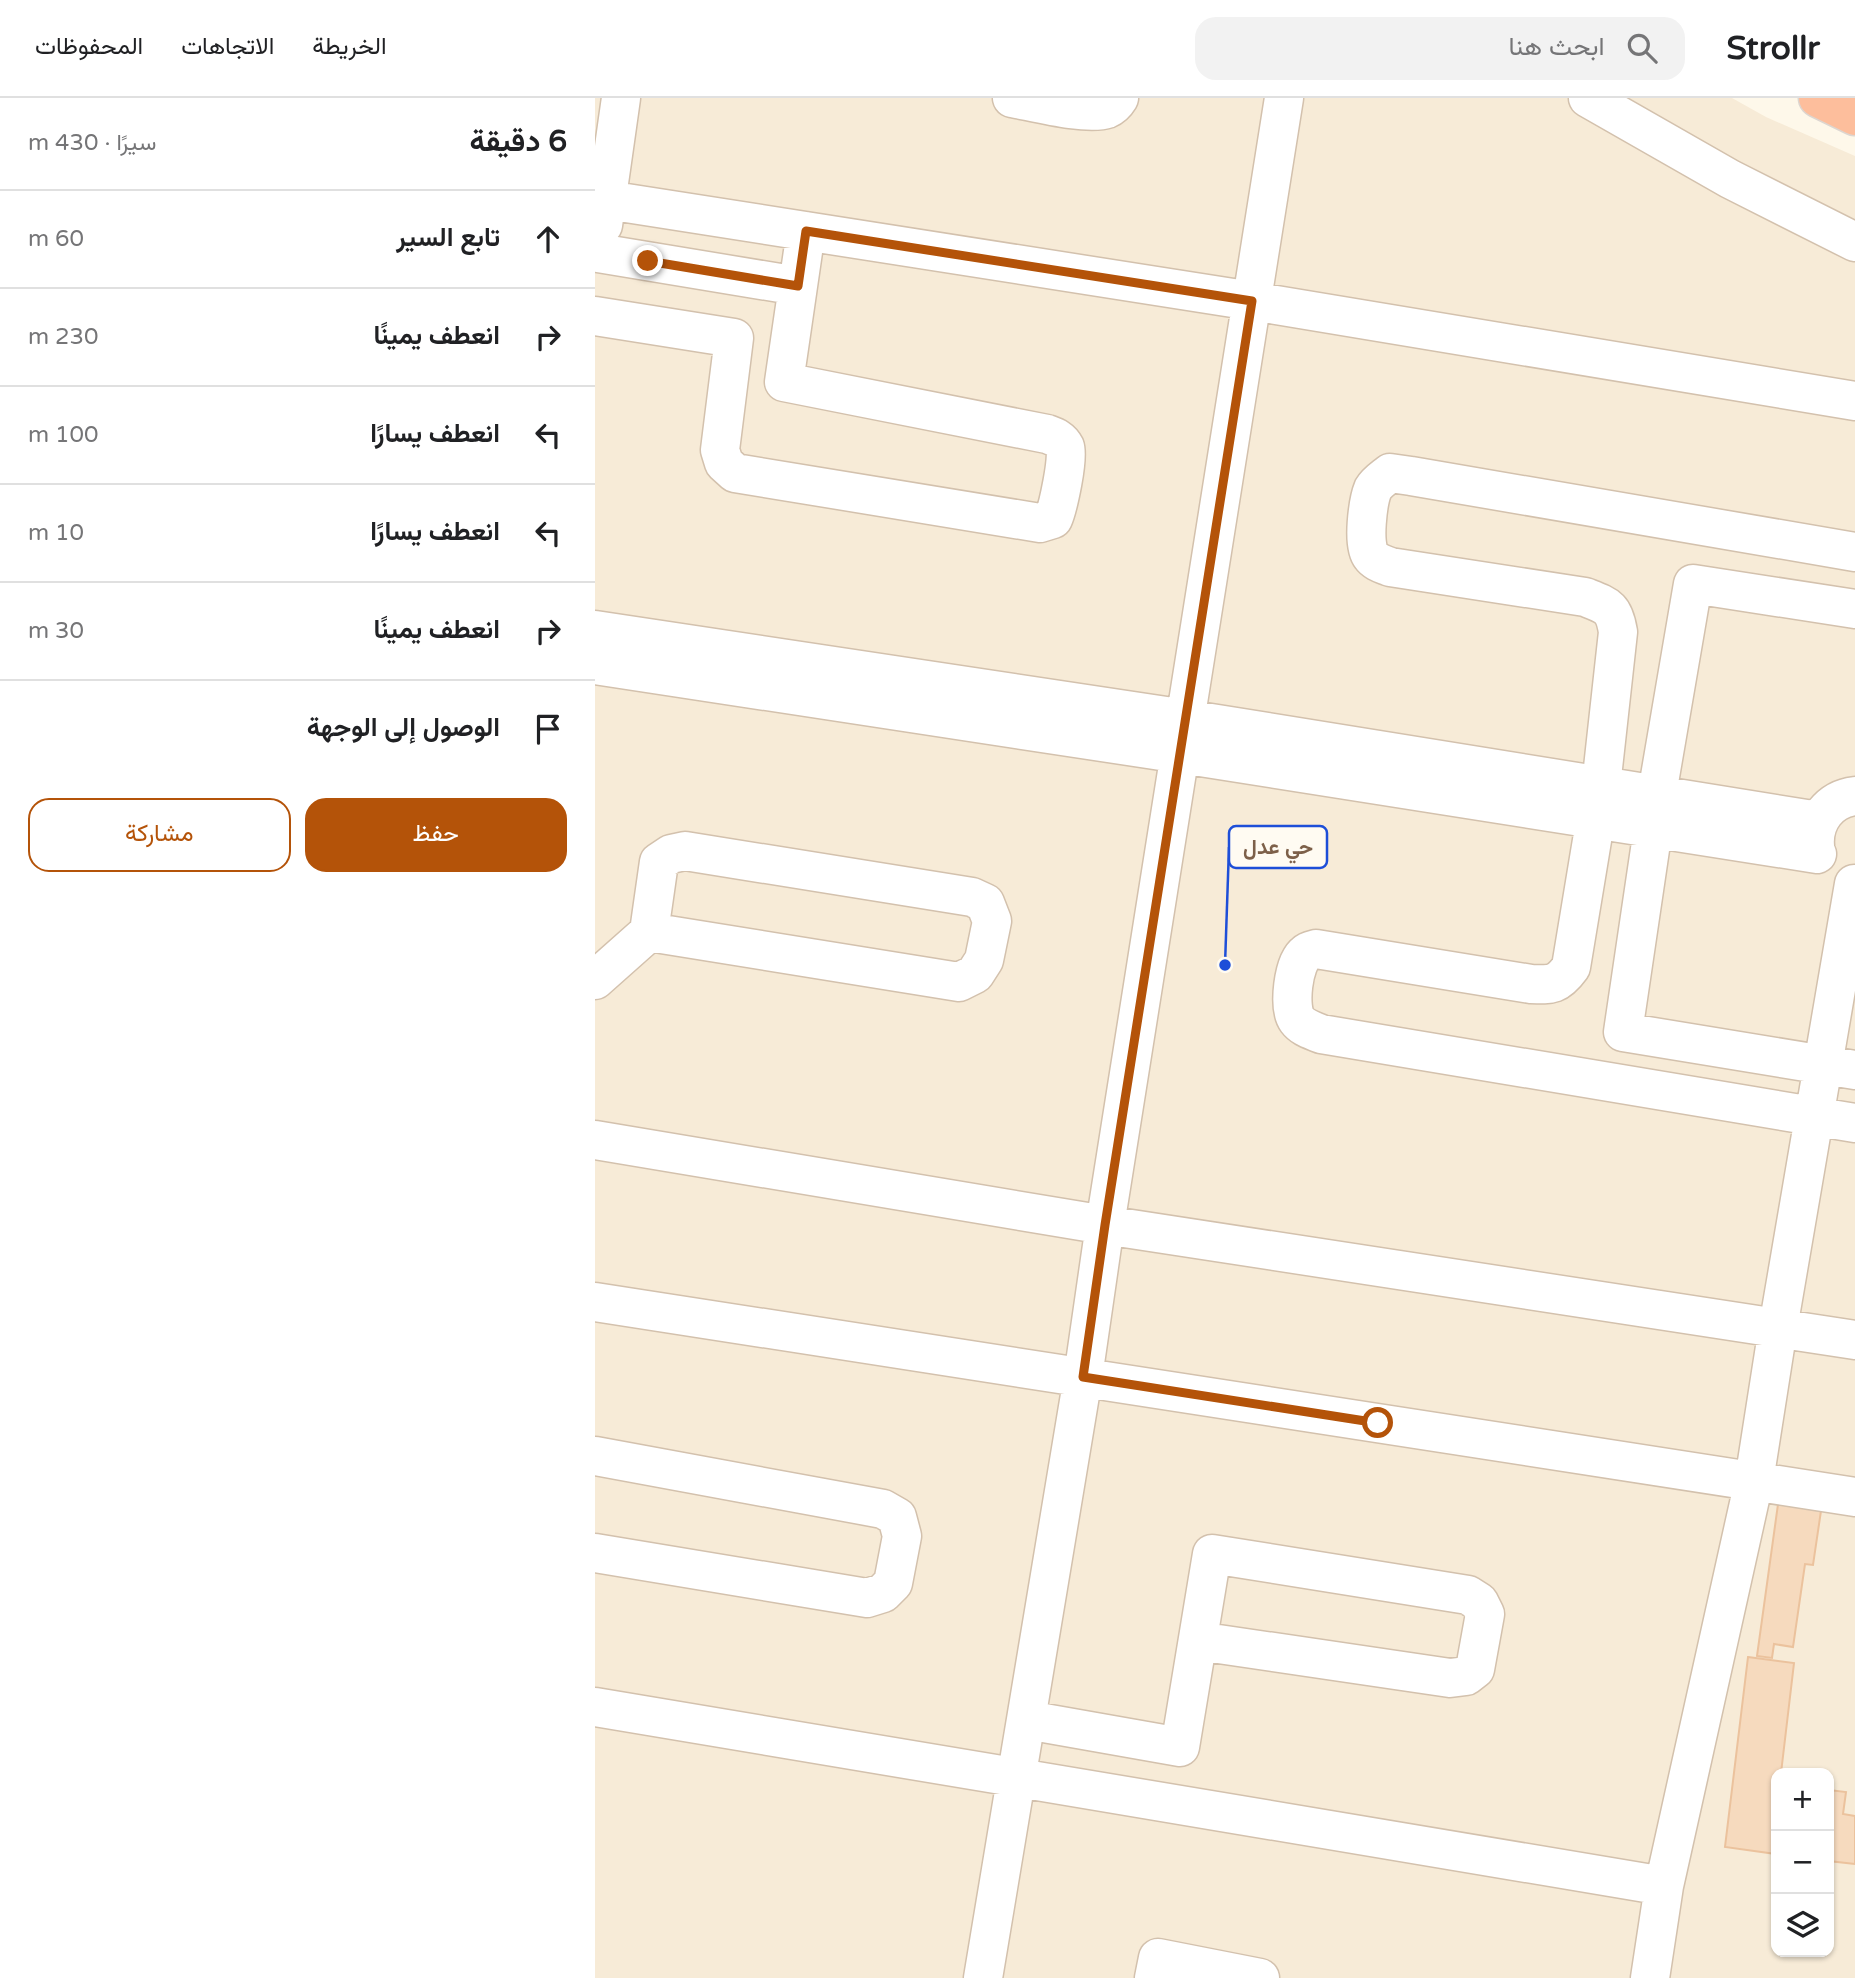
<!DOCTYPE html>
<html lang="ar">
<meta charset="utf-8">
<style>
:root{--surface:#fff;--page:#f2f2f2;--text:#202124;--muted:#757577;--line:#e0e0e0;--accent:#b45309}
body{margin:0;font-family:"Varela Round",Vazirmatn,sans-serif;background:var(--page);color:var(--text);direction:rtl}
.controls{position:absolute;right:21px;bottom:21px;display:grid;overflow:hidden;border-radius:14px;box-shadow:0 2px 5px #0004}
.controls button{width:63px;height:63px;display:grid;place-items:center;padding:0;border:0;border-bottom:2px solid var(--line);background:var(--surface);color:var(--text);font:35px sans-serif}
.stop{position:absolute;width:21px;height:21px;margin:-16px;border:5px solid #b45309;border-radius:50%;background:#fff}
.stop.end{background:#b45309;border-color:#fff;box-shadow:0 2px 7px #0008}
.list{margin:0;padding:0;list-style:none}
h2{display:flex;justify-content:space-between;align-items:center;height:91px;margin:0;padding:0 28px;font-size:30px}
h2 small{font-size:23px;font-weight:400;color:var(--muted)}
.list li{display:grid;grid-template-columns:46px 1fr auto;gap:21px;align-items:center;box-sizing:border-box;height:98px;padding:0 28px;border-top:2px solid var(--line)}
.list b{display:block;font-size:26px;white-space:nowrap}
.list em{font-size:23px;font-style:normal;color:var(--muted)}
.actions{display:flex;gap:14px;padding:21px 28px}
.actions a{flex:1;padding:16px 0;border:2px solid var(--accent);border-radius:21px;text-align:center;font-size:24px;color:var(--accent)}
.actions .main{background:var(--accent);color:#fff}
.icon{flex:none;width:38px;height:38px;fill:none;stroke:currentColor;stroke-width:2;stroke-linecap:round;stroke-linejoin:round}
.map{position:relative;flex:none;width:1260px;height:1880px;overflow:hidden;direction:ltr}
header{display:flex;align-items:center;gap:42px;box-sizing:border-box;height:98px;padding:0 35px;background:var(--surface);border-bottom:2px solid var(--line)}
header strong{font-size:33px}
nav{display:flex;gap:38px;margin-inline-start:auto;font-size:24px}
.search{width:490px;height:63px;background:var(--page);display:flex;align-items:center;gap:18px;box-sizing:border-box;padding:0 24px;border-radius:21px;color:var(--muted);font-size:26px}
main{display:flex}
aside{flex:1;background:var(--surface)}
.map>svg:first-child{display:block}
.residential{fill:#f7ebd7;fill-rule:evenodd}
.building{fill:#f6dabe;stroke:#ebc29d;stroke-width:2}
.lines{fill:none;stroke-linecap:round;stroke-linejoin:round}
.minor-casing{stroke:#d3c1ad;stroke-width:41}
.highway-casing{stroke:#ddd6d0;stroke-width:41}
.minor{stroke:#fff;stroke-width:38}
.highway{stroke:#fdbe9c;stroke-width:38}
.route{stroke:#b45309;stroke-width:9}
.leader{fill:none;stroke:#1d4ed8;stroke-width:2.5}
.callout-dot{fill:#1d4ed8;stroke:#fffbf2;stroke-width:2.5}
.callout{fill:#fffbf2;stroke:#1d4ed8;stroke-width:2.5}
.callout-label{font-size:21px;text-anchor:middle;font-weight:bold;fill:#7d6049}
</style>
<header>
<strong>Strollr</strong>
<div class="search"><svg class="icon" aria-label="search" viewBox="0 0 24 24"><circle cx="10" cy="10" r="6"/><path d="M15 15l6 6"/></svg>ابحث هنا</div>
<nav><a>الخريطة</a><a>الاتجاهات</a><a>المحفوظات</a></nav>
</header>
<main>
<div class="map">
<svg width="1260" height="1880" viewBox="0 0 1260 1880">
<rect width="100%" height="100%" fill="#fef8ea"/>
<!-- residential -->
<path class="residential" d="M0,0H1137L1171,19L1260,58V1880H0ZM1181,1675H1234V1854H1181Z"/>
<!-- building -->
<path class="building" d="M1184,1399L1227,1406L1218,1467L1210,1466L1198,1549L1179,1546L1177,1560L1162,1558Z
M1153,1559L1199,1565L1186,1675H1181V1756L1130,1749Z
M1234,1692L1251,1694L1248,1716L1260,1718V1766L1234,1763Z"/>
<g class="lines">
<!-- minor casing -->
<g class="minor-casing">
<path id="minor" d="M417,0C439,4 492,18 512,11C517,9 521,5 524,0
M993,0L1135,81L1260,144
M12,102L657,203L1260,303
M8,127L26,0
M3,155L203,188
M0,218L139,240L125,352L129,365L140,375L445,425L458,421C463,410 474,359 470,349C466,341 460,339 452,336L189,284L211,133
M1260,454L816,378L795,375C789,380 782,384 778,391C773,403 767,447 776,458C780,464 788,466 795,469L990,499C1013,508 1019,509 1023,534L1006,688L976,869C963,887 957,887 936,886L721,851C718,852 714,852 711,855C698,864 693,910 702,922C708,930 717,932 726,936L1260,1025
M0,532L591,621L1224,723
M0,567L586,656L1222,756
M1062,696L1098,486L1260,511
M1058,731L1028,934L1260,972
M1220,748C1218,723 1234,701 1260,698
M0,882L54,834L64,764L76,756L90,753L377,799L390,805L397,823L389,862L380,876L364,884L54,834
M0,1042L510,1127L1260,1242
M0,1204L1260,1399
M0,1358L288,1411L302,1419L307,1438L298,1485L288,1495L272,1500L0,1455
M0,1609L1069,1788
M432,1622L585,1649L617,1456L873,1497L884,1504L890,1516L880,1571L871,1578L855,1580L603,1543
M388,1880L488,1279L510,1127L689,0
M559,1880L563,1860L665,1880
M1055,1880L1069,1788L1159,1383L1183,1230L1259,786"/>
</g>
<!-- highway casing -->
<g class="highway-casing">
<path id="highway" d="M1223,0L1260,18"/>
</g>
<!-- minor -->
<use href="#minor" class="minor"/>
<!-- highway -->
<use href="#highway" class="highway"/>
</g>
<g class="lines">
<!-- route -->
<path class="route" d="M53,163L203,188L211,133L657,203L510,1127L488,1279L783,1325"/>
</g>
<!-- callouts -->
<path class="leader" d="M630 867L634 749"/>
<circle class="callout-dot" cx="630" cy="867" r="7"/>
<rect class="callout" x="634" y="728" width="98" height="42" rx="7"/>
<g class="callout-label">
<text x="683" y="756">حي عدل</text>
</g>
</svg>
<div class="controls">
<button>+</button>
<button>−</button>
<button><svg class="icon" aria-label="layers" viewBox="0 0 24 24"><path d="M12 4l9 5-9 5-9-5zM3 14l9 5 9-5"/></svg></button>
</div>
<div class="stop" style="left:783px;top:1325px"></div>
<div class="stop end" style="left:53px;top:163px"></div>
</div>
<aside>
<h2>6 دقيقة<small>سيرًا · 430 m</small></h2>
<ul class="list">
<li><svg class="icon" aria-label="ahead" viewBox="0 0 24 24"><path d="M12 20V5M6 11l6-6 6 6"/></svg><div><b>تابع السير</b></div><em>60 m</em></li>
<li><svg class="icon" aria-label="right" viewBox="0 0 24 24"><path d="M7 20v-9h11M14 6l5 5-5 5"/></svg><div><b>انعطف يمينًا</b></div><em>230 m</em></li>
<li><svg class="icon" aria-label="left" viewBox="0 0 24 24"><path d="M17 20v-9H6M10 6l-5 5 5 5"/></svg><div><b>انعطف يسارًا</b></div><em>100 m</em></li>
<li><svg class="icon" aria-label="left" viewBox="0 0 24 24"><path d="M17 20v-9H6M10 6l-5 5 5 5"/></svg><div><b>انعطف يسارًا</b></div><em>10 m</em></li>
<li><svg class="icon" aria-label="right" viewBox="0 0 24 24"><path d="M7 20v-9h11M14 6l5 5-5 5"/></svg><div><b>انعطف يمينًا</b></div><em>30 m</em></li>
<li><svg class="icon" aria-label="arrive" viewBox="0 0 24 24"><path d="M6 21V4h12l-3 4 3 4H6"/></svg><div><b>الوصول إلى الوجهة</b></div></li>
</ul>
<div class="actions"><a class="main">حفظ</a><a>مشاركة</a></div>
</aside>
</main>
